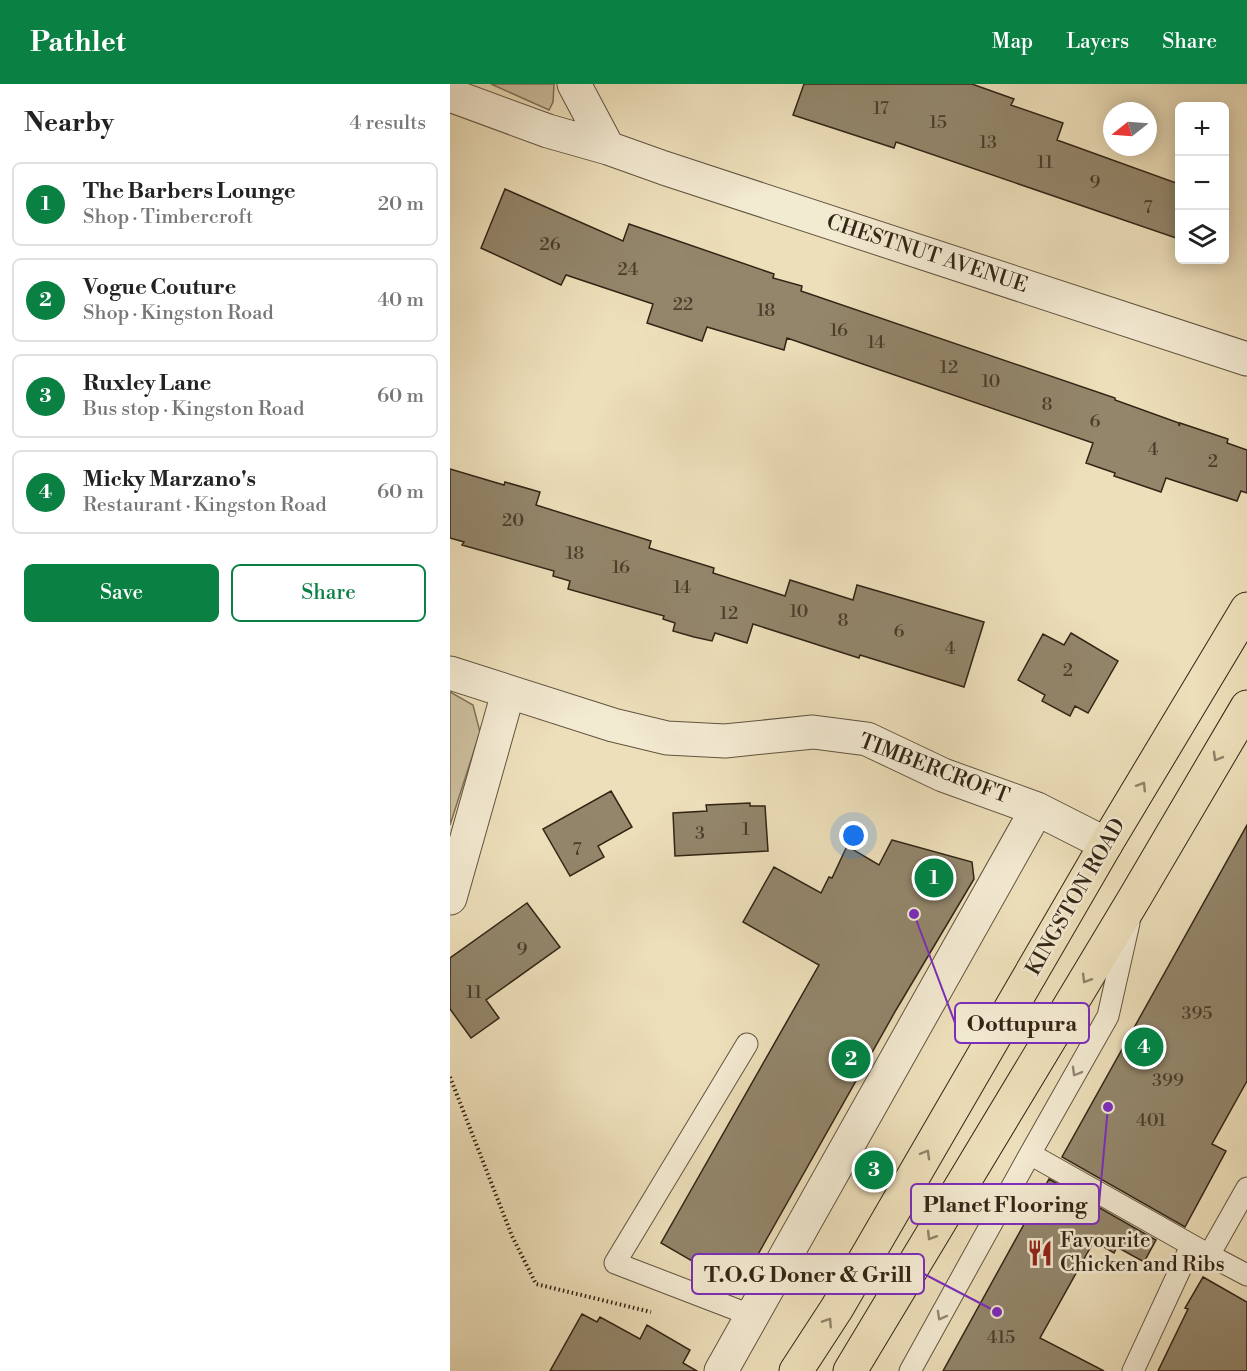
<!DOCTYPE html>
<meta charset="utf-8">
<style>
:root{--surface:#fff;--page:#f6f6f6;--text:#222;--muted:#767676;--line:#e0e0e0;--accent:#0b8043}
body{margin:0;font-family:"Libre Bodoni",serif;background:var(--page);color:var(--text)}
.controls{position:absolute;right:18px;top:18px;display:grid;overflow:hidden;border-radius:9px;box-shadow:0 3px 15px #0003}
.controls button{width:54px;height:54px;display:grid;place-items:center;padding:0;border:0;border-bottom:2px solid var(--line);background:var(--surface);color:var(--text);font:30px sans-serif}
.compass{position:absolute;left:653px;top:18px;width:54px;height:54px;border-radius:50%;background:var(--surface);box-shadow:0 3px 15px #0003;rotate:253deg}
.you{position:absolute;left:404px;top:752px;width:21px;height:21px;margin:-15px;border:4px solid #fff;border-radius:50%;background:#1a73e8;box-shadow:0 0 0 9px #1a73e833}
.badge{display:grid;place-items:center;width:39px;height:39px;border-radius:50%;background:var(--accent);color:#fff;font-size:20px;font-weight:700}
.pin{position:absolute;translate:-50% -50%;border:3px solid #fff;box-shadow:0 2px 6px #0006}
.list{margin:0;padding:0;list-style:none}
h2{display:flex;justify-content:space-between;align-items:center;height:78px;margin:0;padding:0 24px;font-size:26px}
h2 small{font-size:20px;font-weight:400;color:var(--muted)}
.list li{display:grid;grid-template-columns:39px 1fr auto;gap:18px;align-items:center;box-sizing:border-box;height:84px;margin:0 12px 12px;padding:0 12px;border:2px solid var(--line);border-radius:9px}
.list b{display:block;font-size:22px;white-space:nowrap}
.list p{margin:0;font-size:20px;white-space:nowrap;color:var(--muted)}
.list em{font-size:20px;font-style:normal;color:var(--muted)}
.actions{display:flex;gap:12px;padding:18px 24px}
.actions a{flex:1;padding:14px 0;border:2px solid var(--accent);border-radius:9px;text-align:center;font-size:21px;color:var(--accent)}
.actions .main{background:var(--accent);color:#fff}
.icon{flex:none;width:33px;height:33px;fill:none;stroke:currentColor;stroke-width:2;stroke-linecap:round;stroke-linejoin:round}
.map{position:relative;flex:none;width:797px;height:1287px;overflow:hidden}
header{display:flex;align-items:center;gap:36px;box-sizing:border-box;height:84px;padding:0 30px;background:var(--accent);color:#fff}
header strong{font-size:28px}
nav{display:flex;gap:33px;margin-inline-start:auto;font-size:21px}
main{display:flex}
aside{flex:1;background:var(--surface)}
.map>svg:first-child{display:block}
.green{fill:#cdbf9e;stroke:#80725a;stroke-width:1.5}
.building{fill:#93866b;stroke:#322516;stroke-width:1.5}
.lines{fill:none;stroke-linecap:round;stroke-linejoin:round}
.lane-casing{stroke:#61543f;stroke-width:23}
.street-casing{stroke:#61543f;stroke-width:35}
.highway-casing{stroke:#322516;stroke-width:35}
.path{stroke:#322516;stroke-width:4;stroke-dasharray:1.5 3;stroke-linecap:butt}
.lane{stroke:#f3ead2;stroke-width:21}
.street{stroke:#f3ead2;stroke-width:33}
.highway{stroke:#eddfba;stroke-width:33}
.oneway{stroke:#908268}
.oneway2{stroke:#928874}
.labels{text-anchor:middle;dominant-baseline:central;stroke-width:5;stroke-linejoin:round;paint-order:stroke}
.number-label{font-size:18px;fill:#4a3d2b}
.street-label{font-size:21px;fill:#322516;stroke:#f3ead2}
.poi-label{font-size:21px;fill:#322516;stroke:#f3ead2;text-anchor:start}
.leader{fill:none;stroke:#7b2cbf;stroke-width:2}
.callout-dot{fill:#7b2cbf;stroke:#f3ead2;stroke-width:2}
.callout{fill:#f3ead2;stroke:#7b2cbf;stroke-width:2}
.callout-label{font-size:22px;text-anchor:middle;font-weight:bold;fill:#322516}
</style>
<header>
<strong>Pathlet</strong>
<nav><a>Map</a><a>Layers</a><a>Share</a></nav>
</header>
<main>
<aside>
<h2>Nearby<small>4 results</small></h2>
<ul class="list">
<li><span class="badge">1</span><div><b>The Barbers Lounge</b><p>Shop · Timbercroft</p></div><em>20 m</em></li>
<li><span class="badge">2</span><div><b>Vogue Couture</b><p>Shop · Kingston Road</p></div><em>40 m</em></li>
<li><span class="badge">3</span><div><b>Ruxley Lane</b><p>Bus stop · Kingston Road</p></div><em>60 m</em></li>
<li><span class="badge">4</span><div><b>Micky Marzano's</b><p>Restaurant · Kingston Road</p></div><em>60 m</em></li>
</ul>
<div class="actions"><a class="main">Save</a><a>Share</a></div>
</aside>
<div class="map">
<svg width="797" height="1287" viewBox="0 0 797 1287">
<rect width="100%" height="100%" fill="#eddfba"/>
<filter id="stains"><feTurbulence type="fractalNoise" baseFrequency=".00333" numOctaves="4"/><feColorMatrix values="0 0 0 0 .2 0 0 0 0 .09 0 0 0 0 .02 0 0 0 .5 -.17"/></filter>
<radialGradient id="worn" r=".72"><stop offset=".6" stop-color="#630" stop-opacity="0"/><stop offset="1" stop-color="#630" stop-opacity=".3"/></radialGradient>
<!-- green -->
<path class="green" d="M41,0H104L103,18L99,26Z
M0,608L23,621L30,648L0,741Z"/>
<!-- building -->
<path class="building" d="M354,0H522L564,15L561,21L613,39L607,56L729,100V155L446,58L444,64L343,31Z
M55,105L173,157L179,140L324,190L323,194L352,202L351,207L665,314V316L729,339V342L730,339L778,355L777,359L797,366V409L791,407L787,417L716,394L711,408L664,392L665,389L636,379L643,359L337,254L334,266L257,243L252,257L197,239L203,220L116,191L111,201L31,164Z
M0,385L54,401L55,398L90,408L86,421L201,457L199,464L264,484L263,489L335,512L340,496L403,516L407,501L534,538L514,603L410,571L409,574L303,540L297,559L265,549L262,557L244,553L223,547L225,539L213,535L214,532L118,505L120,497L103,492L104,487L12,461L14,458L0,454Z
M621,549L668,577L638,629L625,622L620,632L592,617L595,611L568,596L593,550L614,561Z
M161,707L182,743L148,762L154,773L120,792L93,745Z
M300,719V722H315L318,767L225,772L223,729L257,727L256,721Z
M797,741V997L762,1060L776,1067L735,1143L612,1073Z
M442,756L522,778L524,795L446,926L289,1204L211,1159L369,881L293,838L324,783L371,809L379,793L382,794L397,762L429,781Z
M77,819L110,863L36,916L49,934L21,954L0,925V874Z
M599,1095L706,1156L694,1178L667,1163L664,1169L644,1157L590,1254L654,1287H493Z
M753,1193L797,1218V1287H708L738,1225L735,1224Z
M132,1230L147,1238L150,1233L190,1255L197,1241L240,1266L233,1279L247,1287H100Z"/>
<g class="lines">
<!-- lane casing -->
<g class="lane-casing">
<path id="lane" d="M297,960L165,1179L303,1232
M580,1070L759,1171L797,1104
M759,1171L797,1191
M460,1287L580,1070L658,932L679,839
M683,1287L741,1162"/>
</g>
<!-- street casing -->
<g class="street-casing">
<path id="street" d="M124,0L158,64L214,84L797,275
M0,11L98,47L158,64
M0,589L163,641L217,654L275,657L363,648L417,655L493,691L587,725L656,760
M0,814L58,609
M271,1287L587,725"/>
</g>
<!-- highway casing -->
<g class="highway-casing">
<path id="highway" d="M346,1287L387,1224L656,760L797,525
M400,1287L684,815L797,623"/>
</g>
<!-- path -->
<path class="path" d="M0,993L62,1152L86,1200L201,1228"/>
<!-- lane -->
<use href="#lane" class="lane"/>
<!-- street -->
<use href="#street" class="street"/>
<!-- highway -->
<use href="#highway" class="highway"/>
</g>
<!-- one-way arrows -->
<defs><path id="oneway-chevron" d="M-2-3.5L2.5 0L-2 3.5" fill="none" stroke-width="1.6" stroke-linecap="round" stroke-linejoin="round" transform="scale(1.5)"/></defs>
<g class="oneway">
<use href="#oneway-chevron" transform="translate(767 673) rotate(120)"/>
<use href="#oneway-chevron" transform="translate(692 702) rotate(-58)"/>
<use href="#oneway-chevron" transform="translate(636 895) rotate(121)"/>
<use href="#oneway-chevron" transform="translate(476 1070) rotate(-60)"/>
<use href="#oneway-chevron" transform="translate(481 1152) rotate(121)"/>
<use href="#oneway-chevron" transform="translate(378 1238) rotate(-57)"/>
</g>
<g class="oneway2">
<use href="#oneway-chevron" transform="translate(626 988) rotate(120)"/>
<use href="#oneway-chevron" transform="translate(491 1232) rotate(119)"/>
</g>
<!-- icons -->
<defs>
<g id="restaurant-bare" transform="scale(2.07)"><path d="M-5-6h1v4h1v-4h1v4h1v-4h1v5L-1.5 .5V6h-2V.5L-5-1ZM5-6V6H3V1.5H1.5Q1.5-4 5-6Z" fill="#8f2418" stroke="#f3ead2" stroke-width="2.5" paint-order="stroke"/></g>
</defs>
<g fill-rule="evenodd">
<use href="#restaurant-bare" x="590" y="1169"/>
</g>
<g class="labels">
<!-- number labels -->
<g class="number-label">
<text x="431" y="24">17</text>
<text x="488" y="38">15</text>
<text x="538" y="58">13</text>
<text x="595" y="78">11</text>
<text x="645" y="98">9</text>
<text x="698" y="123">7</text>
<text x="100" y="160">26</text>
<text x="178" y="185">24</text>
<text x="233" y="220">22</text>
<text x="316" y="226">18</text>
<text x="389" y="246">16</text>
<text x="426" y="258">14</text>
<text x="499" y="283">12</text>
<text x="541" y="297">10</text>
<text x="597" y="320">8</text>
<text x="645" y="337">6</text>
<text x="703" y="365">4</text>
<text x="763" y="377">2</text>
<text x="63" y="436">20</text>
<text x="125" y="469">18</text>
<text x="171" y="483">16</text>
<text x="232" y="503">14</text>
<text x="349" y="527">10</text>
<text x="279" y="529">12</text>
<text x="393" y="536">8</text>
<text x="449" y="547">6</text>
<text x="500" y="564">4</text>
<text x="618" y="586">2</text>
<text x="296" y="745">1</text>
<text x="250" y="749">3</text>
<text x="127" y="765">7</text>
<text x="72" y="865">9</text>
<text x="24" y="908">11</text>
<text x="747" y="929">395</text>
<text x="718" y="996">399</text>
<text x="701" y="1036">401</text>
<text x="551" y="1253">415</text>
</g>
<!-- street labels -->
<g class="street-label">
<text transform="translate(477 170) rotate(18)">CHESTNUT AVENUE</text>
<text transform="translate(484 685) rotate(21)">TIMBERCROFT</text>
<text transform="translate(626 813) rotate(-60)">KINGSTON ROAD</text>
</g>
<!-- poi labels -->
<g class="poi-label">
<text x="610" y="1157">Favourite<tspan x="610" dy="24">Chicken and Ribs</tspan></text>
</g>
</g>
<!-- callouts -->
<path class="leader" d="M464 830L505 939M658 1023L649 1120M547 1228L474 1190"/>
<g class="callout-dot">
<circle cx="464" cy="830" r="6"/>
<circle cx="658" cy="1023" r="6"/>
<circle cx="547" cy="1228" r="6"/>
</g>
<g class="callout">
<rect x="505" y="919" width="134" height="40" rx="6"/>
<rect x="461" y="1100" width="188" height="40" rx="6"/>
<rect x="242" y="1170" width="232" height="40" rx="6"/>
</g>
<g class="callout-label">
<text x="572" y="947">Oottupura</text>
<text x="555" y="1128">Planet Flooring</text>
<text x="358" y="1198">T.O.G Doner &amp; Grill</text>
</g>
<rect width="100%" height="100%" filter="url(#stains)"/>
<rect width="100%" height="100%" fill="url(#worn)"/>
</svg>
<div class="controls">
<button>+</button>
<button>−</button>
<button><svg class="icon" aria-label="layers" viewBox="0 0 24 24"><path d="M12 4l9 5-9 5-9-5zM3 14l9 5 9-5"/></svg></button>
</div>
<svg class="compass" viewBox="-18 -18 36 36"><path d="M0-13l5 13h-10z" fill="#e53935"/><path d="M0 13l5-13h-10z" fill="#767676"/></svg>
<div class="you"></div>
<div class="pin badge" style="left:484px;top:794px">1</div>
<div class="pin badge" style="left:401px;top:975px">2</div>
<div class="pin badge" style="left:424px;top:1086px">3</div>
<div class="pin badge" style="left:694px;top:963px">4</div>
</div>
</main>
